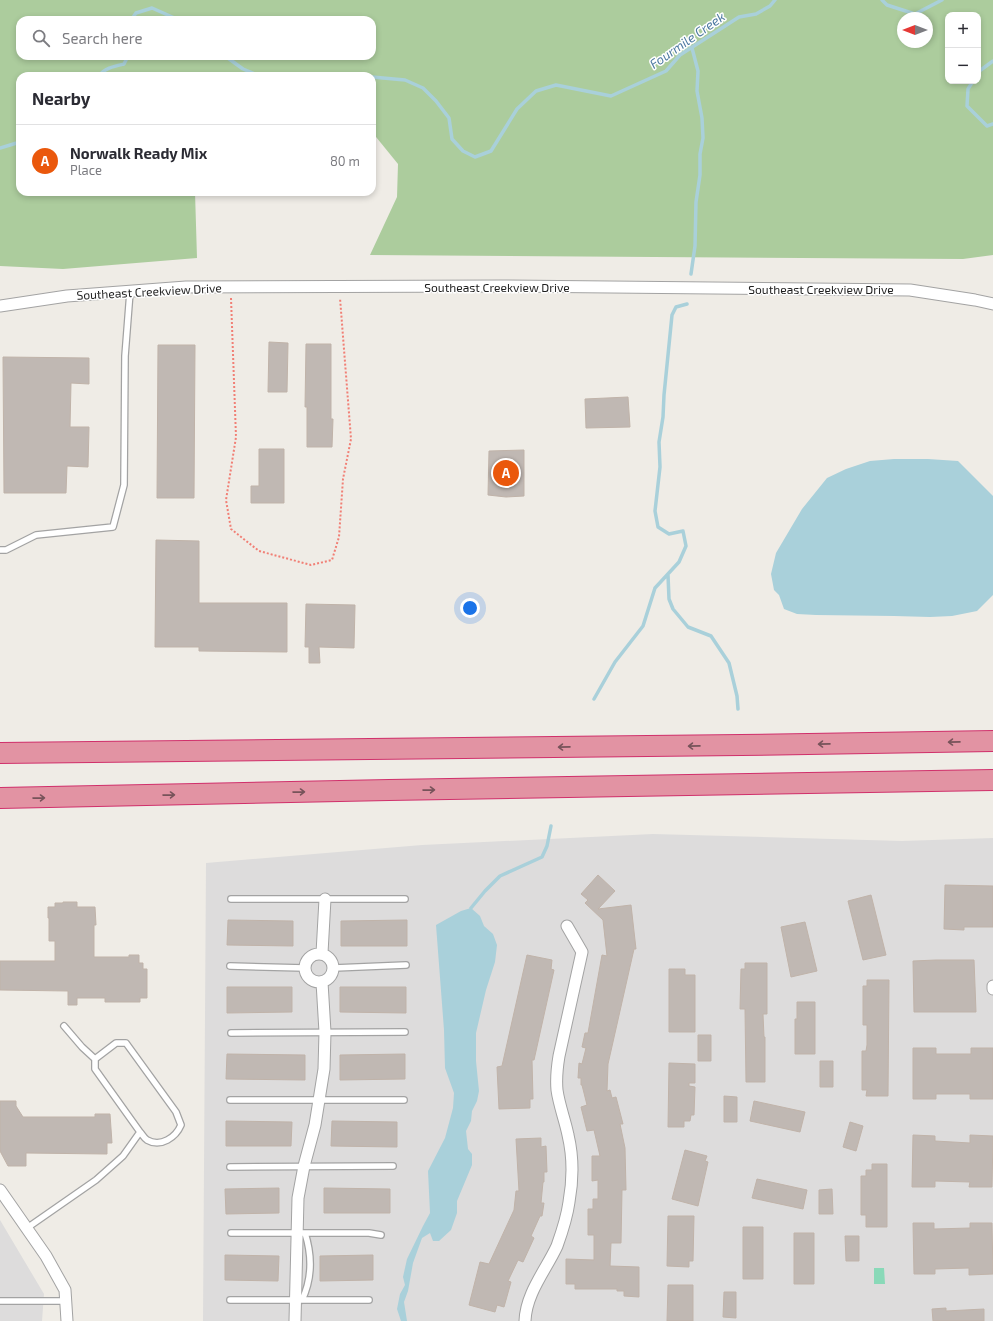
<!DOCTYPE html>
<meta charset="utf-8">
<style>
:root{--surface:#fff;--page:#f7f7f7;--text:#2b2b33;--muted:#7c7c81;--line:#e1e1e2;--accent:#ea580c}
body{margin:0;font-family:"Exo 2",sans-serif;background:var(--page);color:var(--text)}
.controls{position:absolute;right:12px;top:12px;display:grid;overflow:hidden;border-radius:8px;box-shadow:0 2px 6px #0003}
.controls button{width:36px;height:36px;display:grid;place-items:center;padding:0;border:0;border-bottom:1px solid var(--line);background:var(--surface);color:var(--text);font:20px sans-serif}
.compass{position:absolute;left:897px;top:12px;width:36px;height:36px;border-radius:50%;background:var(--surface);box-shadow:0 2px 6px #0003;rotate:270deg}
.you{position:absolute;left:470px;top:608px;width:14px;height:14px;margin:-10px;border:3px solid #fff;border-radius:50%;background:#1a73e8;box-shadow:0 0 0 6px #1a73e833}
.badge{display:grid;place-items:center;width:26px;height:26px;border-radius:50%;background:var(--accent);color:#fff;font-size:13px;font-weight:700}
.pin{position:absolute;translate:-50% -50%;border:2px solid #fff;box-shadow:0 1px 4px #0006}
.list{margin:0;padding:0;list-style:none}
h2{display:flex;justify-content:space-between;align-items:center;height:52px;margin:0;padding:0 16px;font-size:17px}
h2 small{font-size:13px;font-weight:400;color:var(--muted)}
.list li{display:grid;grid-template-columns:26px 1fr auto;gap:12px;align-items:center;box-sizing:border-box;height:72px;padding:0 16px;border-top:1px solid var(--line)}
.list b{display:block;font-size:15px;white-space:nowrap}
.list p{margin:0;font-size:13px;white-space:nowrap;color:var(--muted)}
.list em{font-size:13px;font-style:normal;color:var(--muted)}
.icon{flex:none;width:22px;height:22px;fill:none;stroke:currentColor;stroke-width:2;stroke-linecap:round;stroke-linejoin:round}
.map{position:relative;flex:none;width:993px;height:1321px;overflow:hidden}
.search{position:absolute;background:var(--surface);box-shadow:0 2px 6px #0003;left:16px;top:16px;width:360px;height:44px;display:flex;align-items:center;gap:10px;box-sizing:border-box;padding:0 14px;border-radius:12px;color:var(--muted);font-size:15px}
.panel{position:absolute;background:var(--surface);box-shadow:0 2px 6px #0003;left:16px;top:72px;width:360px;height:124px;border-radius:12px}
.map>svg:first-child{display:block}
.residential{fill:#dddcdc}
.forest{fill:#accc9d;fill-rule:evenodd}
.pitch{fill:#89d9b8}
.water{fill:#a9d0da}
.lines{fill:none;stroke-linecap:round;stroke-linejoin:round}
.stream{stroke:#a9d0da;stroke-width:3.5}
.building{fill:#c0b8b3;stroke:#c0b3a9}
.service-casing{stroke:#a3a3a3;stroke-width:8}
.minor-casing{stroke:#a3a3a3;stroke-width:13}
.motorway-casing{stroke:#d0306b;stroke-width:22}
.path{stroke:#f17f75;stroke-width:2;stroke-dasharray:2 2;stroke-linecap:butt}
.service{stroke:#fff;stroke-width:5.5}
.minor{stroke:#fff;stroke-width:11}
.motorway{stroke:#e293a3;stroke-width:20}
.oneway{stroke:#77535a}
.labels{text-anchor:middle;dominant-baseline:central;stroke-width:3;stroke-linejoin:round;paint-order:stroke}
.street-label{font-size:12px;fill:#1f1f1f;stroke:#fff}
.water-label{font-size:13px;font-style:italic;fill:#4e7aa1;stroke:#fff}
</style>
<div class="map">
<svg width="993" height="1321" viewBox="0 0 993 1321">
<rect width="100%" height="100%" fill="#efece6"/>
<!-- residential -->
<path class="residential" d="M653,834L902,841L993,838V1321H203L206,863L422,845Z
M0,1220L44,1294L42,1321H0Z"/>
<!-- forest -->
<path class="forest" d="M0,0H993V255L963,259L370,255L397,197L398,164L372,132V76H20V192H195L197,258L63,269L0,266ZM948,15H978V81H948ZM903,18H927V42H903ZM20,20H372V56H20Z"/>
<!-- pitch -->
<path class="pitch" d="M874,1268H884L885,1284H874Z"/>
<!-- water -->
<path class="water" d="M894,459H928L958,461L993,496V595L977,611L952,616L930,617L894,616L816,615L797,614L784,609L779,595L774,590L771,574L776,553L802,509L827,478L846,469L870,461Z
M471,908L480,916L484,926L493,934L497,945L495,962L486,990L476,1033V1061L479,1091L477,1101L472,1111L471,1121L466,1131L468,1149L472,1154V1165L457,1201V1213L451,1230L439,1241H433L430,1233L422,1238L413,1263L408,1291L404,1302L407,1321H401L397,1309L400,1294L405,1285L403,1277L407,1259L423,1226L430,1213L428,1171L445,1138L453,1108L454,1093L445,1068L444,1030L436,925L461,911Z"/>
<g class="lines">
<!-- stream -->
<path class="stream" d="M882,0L887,5L915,14L942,0
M131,20L136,13L152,8L179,20
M225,56L243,69L260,76
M978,72L993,61
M99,76C104,68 115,66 124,64L128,56
M351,76H362
M372,77L405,80L423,88L436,101L449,118L452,139L463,151L475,157L491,151L517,109L536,91L556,85L611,96L666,71L680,55L739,17L756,14L770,6L775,0
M973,81L968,89L967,106L987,126L993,124
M0,148L20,142
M691,274L695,246L696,202L700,175V154L703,138L702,118L697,91L698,71L692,48
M668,575L669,599L673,609L688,627L711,636L729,663L737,696L738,709
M594,699L615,662L643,626L655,588L679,562L686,546L683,531L669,534L658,527L655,511L660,467L659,442L663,417L664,395L672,315L676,307L687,304
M471,908L485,891L500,876L542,857L547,846L551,826"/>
</g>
<!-- building -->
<path class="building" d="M269,342L288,343L287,392H268Z
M306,344H331V419H333L332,447H307V407H305Z
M158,345H195L194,498H157Z
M3,357L89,358V384L71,383L70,427H89L88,467L67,466L66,493H4Z
M628,397L630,427L586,428L585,399Z
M259,449H284V503H251V486H259Z
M524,450V496L506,497L488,495L489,451Z
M156,540L199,541V603H287V652L199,651V647H155Z
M306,604L355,605L354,648L319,647L320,663H309V647H305Z
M598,875L615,891L598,909L631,905L636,949H634L608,1064L607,1091L610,1090L612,1098L616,1097L623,1124H620L625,1148L626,1190H622L621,1243H611L610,1266L639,1267V1297L624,1296V1291H617V1289H575V1284H566V1259L594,1260V1235H588V1209H593V1199H598V1180L592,1181V1156H600L594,1130L587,1131L581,1107L587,1105L582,1085H581V1078H578L579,1063L582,1064L586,1048L582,1047L585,1033H588L602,955L607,956L603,920L585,903L588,900L581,894Z
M945,885L993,886V927H964V930L944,929Z
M871,895L886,955L863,960L848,901Z
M63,902H77V907H95L96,925H94V957H129V955H139V963H143V969H147V998H140V1002H105V998H77V1005H68V991L0,990V961H55V941H49V918H48V907H55V903H63Z
M228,920L293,921V946L227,945Z
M407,920V946H341V921Z
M805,922L817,971L791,977L781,927Z
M527,955L552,960L551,969L554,970L534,1060H532L533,1099H530V1108L499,1109L497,1067L502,1066Z
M936,960H974L976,1012H914L913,961Z
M745,963H767V1014H763L764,1037H765V1082H746L745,1009H740L741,969H745Z
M669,969H685V975H695V1032H669Z
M867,980H889L888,1096H866L867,1090H862V1051H866L867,1045V1025H863V986H867Z
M227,987H292V1012L227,1013Z
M340,987H406V1013L340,1012Z
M797,1002H815V1054H795V1019H797Z
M698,1035H711V1061H698Z
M913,1048H936V1054H971V1048H993V1099H970V1094H936V1099H913Z
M227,1054L305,1055V1080L226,1079Z
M405,1054V1079L340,1080V1055Z
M820,1061H833V1087H820Z
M669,1063L695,1064V1083H689V1086L695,1087L694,1115H691L690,1121H684V1127H668Z
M724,1096L737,1097V1122H724Z
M0,1101H16V1106L23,1117H95V1114H110L112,1143H107V1154L26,1153V1166H8L0,1151Z
M754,1101L805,1112L800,1132L750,1121Z
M226,1121L292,1122L291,1146H226Z
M332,1121L397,1122V1147L331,1146Z
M850,1122L863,1126L856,1151L843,1147Z
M913,1135L935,1136V1141L970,1143V1135L993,1136L992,1187H969L970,1182L935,1181V1187H912Z
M541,1138V1147L546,1146L547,1172H544V1182H543L541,1203H544L542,1216H540L531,1236L534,1238L523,1262L518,1260L508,1281L511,1282L504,1307L497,1305L495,1312L469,1305L480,1262L489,1264L514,1210L516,1191H519L516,1139Z
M685,1150L707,1156L705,1161L708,1162L698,1206L672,1199Z
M872,1164H887V1227H866V1215H861V1176H866V1170H872Z
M757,1179L807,1190L803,1209L752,1198Z
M279,1188V1213L226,1214L225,1189Z
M324,1188L390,1189V1213H324Z
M832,1189L833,1214H819V1190Z
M668,1216H694L693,1261H689V1267L667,1266Z
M913,1223H934V1229L970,1228V1223H992L993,1274L969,1275V1268L935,1269V1274H914Z
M743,1227H763V1279H743Z
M794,1233H814V1284H794Z
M845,1236H859V1261H846Z
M225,1255L279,1256L278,1281L225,1280Z
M373,1255V1280L320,1281V1256Z
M668,1285H693V1321H667Z
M724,1292H736V1318L723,1317Z
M946,1308V1311L984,1309V1321H933L932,1309Z"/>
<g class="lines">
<!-- service casing -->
<g class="service-casing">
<path id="service" d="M0,550H6L36,535L113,527L124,485L125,356L130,292
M231,899H405
M230,966L305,968
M334,968L406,965
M64,1026L82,1047L95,1059
M231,1033L405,1032
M230,1100H404
M230,1167L393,1166
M27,1228L96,1180L123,1156L140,1132L95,1069V1059L116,1043H126L176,1112L181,1125C176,1137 161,1148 147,1140C144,1138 142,1134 140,1132
M231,1233H369L381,1235
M230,1300H369
M302,1300C312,1279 312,1255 305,1233
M0,1301H66"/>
</g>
<!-- minor casing -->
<g class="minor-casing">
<path id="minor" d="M0,306L67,296L186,287L503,286L910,290L975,300L993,304
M322,953L325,899
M305 968a14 14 0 1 1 28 0a14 14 0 1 1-28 0Z
M993,986V989
M0,1190L46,1256L65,1290L67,1321
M295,1321L298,1198L304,1166L315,1125L324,1069L325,1032L322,982
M525,1321C526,1293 546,1270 557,1246C562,1232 567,1217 569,1202C573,1180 573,1156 568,1135C565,1120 559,1105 557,1090C556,1079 557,1068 559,1056L582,952L567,926"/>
</g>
<!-- motorway casing -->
<g class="motorway-casing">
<path id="motorway" d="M0,753L741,745L993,741
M0,798L389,790L993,780"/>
</g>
<!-- path -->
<path class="path" d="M231,298L236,437L226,500L231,529L259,551L311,565L332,560L339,537L343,479L351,439L340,298"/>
<!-- service -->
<use href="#service" class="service"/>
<!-- minor -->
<use href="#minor" class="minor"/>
<!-- motorway -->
<use href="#motorway" class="motorway"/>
</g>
<!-- one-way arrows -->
<defs><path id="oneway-shaft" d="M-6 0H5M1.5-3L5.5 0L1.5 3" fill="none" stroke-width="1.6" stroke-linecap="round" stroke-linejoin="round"/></defs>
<g class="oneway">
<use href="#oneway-shaft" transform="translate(954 742) rotate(179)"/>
<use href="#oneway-shaft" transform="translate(824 744) rotate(179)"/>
<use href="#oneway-shaft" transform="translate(694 746) rotate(179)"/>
<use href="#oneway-shaft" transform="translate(564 747) rotate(179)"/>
<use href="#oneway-shaft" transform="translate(429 790) rotate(-1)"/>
<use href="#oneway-shaft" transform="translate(299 792) rotate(-1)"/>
<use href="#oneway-shaft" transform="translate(169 795) rotate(-1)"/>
<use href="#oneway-shaft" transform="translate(39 798) rotate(-1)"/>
</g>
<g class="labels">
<!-- street labels -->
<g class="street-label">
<text x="497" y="287">Southeast Creekview Drive</text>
<text x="821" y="289">Southeast Creekview Drive</text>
<text transform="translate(149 291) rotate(-3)">Southeast Creekview Drive</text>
</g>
<!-- water labels -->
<g class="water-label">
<text transform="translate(687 40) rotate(-35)">Fourmile Creek</text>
</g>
</g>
</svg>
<div class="controls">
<button>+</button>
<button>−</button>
</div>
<svg class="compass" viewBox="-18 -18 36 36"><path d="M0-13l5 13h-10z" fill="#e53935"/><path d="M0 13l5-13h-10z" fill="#7c7c81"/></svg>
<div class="you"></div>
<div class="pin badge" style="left:506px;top:473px">A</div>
<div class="search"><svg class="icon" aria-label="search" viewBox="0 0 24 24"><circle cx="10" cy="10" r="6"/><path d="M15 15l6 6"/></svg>Search here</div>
<section class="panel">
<h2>Nearby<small></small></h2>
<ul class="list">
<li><span class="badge">A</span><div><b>Norwalk Ready Mix</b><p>Place</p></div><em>80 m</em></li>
</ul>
</section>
</div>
